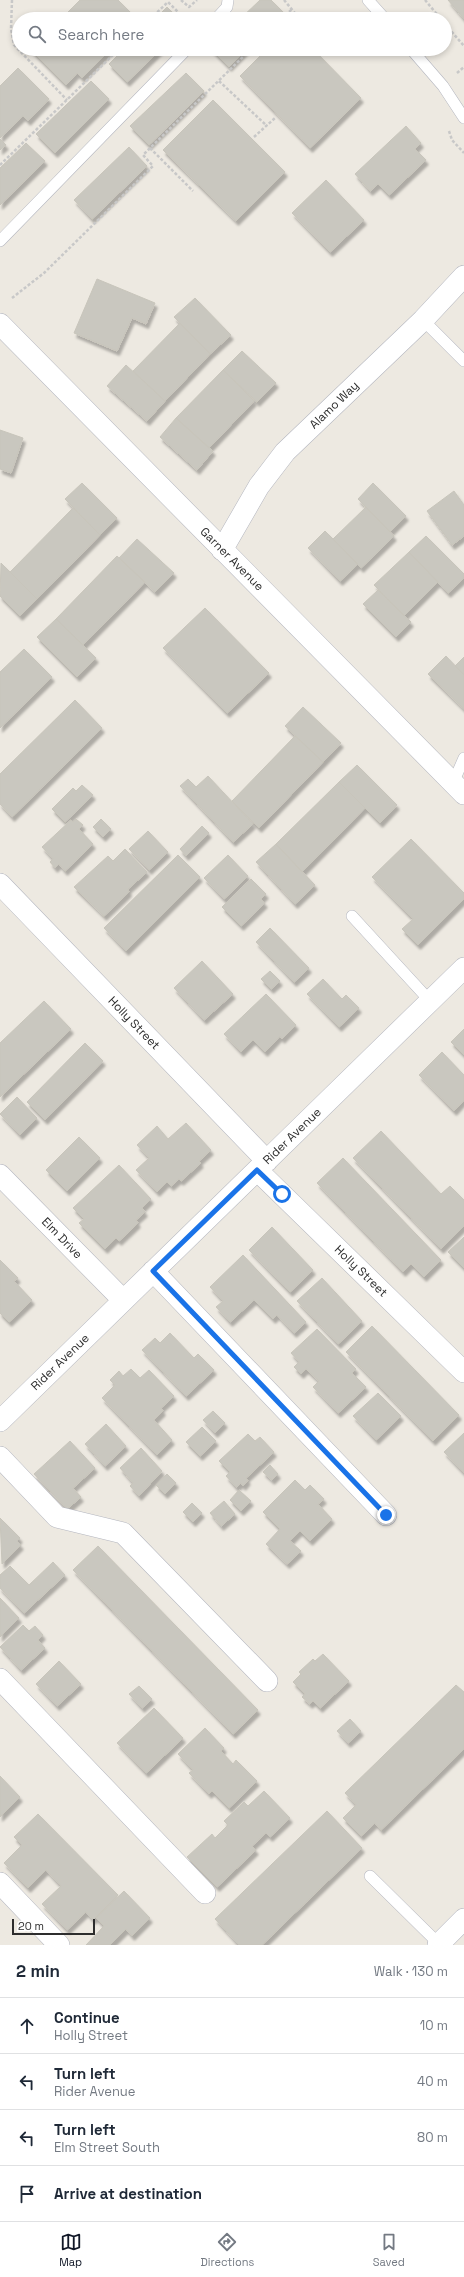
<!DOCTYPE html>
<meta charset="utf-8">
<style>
:root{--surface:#fff;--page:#f6f6f7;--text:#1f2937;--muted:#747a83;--line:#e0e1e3;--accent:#111827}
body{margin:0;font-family:"Space Grotesk",sans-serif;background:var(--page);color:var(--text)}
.scale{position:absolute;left:12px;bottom:10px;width:83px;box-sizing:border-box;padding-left:4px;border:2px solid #2d2d2d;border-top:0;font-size:11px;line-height:14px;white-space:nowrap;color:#2d2d2d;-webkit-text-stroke:3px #fff;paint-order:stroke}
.stop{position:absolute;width:12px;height:12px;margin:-9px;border:3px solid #1a73e8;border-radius:50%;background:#fff}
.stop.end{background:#1a73e8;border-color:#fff;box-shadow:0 1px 4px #0008}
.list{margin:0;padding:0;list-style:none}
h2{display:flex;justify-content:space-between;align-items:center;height:52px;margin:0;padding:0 16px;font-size:17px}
h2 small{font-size:13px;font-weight:400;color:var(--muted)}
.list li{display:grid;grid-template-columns:26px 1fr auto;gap:12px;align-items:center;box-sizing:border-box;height:56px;padding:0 16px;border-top:1px solid var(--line)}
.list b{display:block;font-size:15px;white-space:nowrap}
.list p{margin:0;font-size:13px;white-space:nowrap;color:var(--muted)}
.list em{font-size:13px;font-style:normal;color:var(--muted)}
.icon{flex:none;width:22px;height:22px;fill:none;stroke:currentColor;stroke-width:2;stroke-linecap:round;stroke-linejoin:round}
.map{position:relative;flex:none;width:464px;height:1945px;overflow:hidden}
.search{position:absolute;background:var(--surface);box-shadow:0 2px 6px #0003;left:12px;right:12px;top:12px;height:44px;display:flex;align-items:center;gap:10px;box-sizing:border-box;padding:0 14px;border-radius:22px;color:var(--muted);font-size:15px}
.sheet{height:276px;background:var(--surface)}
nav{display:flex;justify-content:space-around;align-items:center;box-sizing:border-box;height:56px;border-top:1px solid var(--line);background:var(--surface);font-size:11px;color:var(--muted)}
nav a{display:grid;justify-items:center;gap:2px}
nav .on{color:var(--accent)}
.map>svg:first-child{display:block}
.building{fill:#c9c7bf;stroke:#c8c5bb;filter:url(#shadow)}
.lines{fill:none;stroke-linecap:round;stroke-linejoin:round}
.lane-casing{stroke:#b4b6bf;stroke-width:12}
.street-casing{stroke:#b4b6bf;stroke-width:22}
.path{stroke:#c8c8c8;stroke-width:2.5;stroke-dasharray:3 2;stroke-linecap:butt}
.lane{stroke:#fff;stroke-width:11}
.street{stroke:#fff;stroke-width:21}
.route{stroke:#1a73e8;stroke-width:5}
.labels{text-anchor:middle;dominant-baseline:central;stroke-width:3.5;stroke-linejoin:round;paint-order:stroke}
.street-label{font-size:12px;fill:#2d2d2d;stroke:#fff}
</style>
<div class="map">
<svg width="464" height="1945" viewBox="0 0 464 1945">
<defs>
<filter id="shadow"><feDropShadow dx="2.5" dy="4.5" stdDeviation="1" flood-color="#0004"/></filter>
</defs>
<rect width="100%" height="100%" fill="#ede9e1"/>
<!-- building -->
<path class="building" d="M80,0H118L135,17L133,19H61Z
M260,0H271L284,13L278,19H240Z
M448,0H464V19Z
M167,7L179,19H155Z
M30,49H111L82,78L77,73L66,85Z
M124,49H161L127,82L109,64Z
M211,49H247L229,67Z
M267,49H313L361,98L310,148L240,76Z
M18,68L49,99L28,121L23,116L0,138V86Z
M186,73L204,91L149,145L130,126Z
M91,81L109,99L55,153L36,134Z
M213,100L285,172L236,221L163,150Z
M406,126L421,143L415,149L426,160L389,195L378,184L370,191L355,174Z
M0,139L6,145L0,150Z
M26,143L45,161L0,205V168Z
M129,147L147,166L92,219L74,200Z
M326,180L364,220L330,252L292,213Z
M97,279L155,303L146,324L132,318L117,351L74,333Z
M195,298L231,335L210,354L174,317Z
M180,323L210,354L165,401L133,371Z
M242,351L276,383L257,402L223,370Z
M126,365L165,401L147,421L107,386Z
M223,370L254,401L209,448L176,418Z
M176,418L213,451L197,470L160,437Z
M0,430L23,438L11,473L0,469Z
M82,483L117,518L100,535L65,499Z
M373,483L406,516L390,532L358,499Z
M454,491L464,505V536L452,545L427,511Z
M366,507L394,536L361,568L333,539Z
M73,508L100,535L37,599L10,572Z
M325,531L358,564L340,581L308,548Z
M426,536L464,574V578L448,593L409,552Z
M137,539L174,573L155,592L119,558Z
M409,552L438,582L404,616L374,585Z
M117,556L145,582L83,645L56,619Z
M1,563L37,599L20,616L0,596Z
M378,590L411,622L396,637L363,604Z
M205,608L269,673L227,713L163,648Z
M56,619L96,658L77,677L37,637Z
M24,649L52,677L0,728V672Z
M446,656L464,675V709L428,674Z
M464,657V675L455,666Z
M75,700L102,728L12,817L0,804V774Z
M303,707L341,743L323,762L285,726Z
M295,736L323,762L259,828L232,801Z
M357,765L397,805L380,823L339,782Z
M208,776L253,824L233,842L180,786L188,779L196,787Z
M339,782L365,808L302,872L276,844Z
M82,785L93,795L65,822L52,809L73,788L76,791Z
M76,819L83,825L79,829L93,844L65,871L59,864L55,868L50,862L53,859L42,847L71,820L73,822Z
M101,819L111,829L103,837L93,827Z
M202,826L209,833L186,856L180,849Z
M148,831L168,852L149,870L129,849Z
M411,839L464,893V899L418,945L402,929L413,919L372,877Z
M276,844L315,885L295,904L256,862Z
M125,849L147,872L128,889L129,892L104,916L74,887L108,856L113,861Z
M178,855L200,877L126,951L104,928Z
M228,855L248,876L224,899L204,878Z
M251,879L266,894L261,899L265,903L241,926L222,907Z
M270,928L309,968L294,982L256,942Z
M202,961L233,994L204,1020L174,988Z
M270,971L280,981L271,989L261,979Z
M323,979L342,999L346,995L359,1008L339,1027L307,994Z
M266,994L296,1025L282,1039L280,1036L265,1052L253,1040L241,1052L224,1034Z
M44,1001L71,1029L0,1097V1043Z
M464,1029V1055L451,1042Z
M85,1043L103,1061L45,1120L27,1102Z
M442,1052L464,1075V1100L454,1111L419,1075Z
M17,1097L37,1118L20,1135L0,1114Z
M186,1123L211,1150L199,1161L201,1163L181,1181L179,1179L171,1186L167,1182L157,1192L136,1170L149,1158L137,1145L157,1126L168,1139Z
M381,1131L441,1194L450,1186L464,1200V1226L441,1249L353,1158Z
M79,1137L100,1158L67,1191L46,1170Z
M343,1158L441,1260L424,1277L411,1264L403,1272L317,1183Z
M119,1165L151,1199L142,1208L145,1212L136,1220L138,1223L119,1241L116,1238L105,1249L79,1223L84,1219L73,1208Z
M272,1227L313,1270L290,1292L249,1250Z
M464,1237V1268L448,1252Z
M243,1255L306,1322L294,1333L277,1315L273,1319L254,1300L230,1322L216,1307L223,1301L210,1287Z
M0,1260L18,1278L14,1281L32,1300L9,1322L0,1313Z
M322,1278L362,1321L338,1344L297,1301Z
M372,1326L459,1415L433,1441L346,1352Z
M317,1329L356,1369L352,1373L366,1387L338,1413L313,1387L319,1381L306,1369L301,1374L294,1367L299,1362L291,1353Z
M170,1333L194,1358L198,1354L214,1370L186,1396L142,1350L155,1338L160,1343Z
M131,1369L140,1378L149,1370L174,1396L161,1408L163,1411L154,1420L172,1440L157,1455L102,1398L115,1385L110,1380L119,1371L123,1376Z
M378,1393L401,1416L376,1440L353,1416Z
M213,1411L225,1423L215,1433L203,1420Z
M106,1424L126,1446L105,1466L85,1444Z
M202,1427L216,1441L200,1456L186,1442Z
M464,1433V1473L444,1452Z
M248,1434L255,1441L260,1437L274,1452L246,1478L248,1480L243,1486L241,1483L236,1487L226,1476L230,1472L219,1461Z
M70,1441L95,1468L73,1488L81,1497L67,1509L34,1474Z
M141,1448L162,1471L139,1496L130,1486L133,1483L120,1468Z
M270,1465L278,1474L272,1480L263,1472Z
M167,1474L176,1483L165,1494L156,1485Z
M295,1480L305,1490L310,1485L324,1499L318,1504L332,1519L310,1541L300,1531L290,1541L301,1551L287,1564L266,1544L280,1529L263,1512Z
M239,1490L251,1501L241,1511L230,1500Z
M224,1501L235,1514L221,1526L210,1513Z
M192,1503L202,1513L193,1522L183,1512Z
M0,1518L20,1538L17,1541L21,1545L2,1564Z
M98,1546L258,1710L233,1734L73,1570Z
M53,1562L65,1575L24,1613L0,1588V1575L10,1566L29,1585Z
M0,1598L19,1618L0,1637Z
M23,1625L29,1631L35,1626L43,1635L38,1640L45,1648L21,1670L0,1647Z
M323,1654L349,1681L320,1708L313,1701L310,1704L302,1697L305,1694L293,1682L301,1674L299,1672L313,1659L315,1661Z
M59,1661L81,1684L57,1706L36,1684Z
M456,1685L464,1692V1749L381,1830L375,1823L361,1836L343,1818L356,1805L345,1793Z
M139,1686L152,1699L142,1708L129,1694Z
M154,1708L183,1738L146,1773L117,1743Z
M350,1719L361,1731L348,1743L337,1731Z
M205,1728L224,1748L221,1751L233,1764L236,1760L257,1781L229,1808L212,1791L209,1794L189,1773L193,1770L178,1754Z
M0,1776L20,1797L0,1817Z
M264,1791L290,1818L270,1837L266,1833L252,1846L256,1850L217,1887L187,1857L212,1834L215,1838L228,1825L224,1821L244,1802L248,1806Z
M327,1811L362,1848L262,1945H239L215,1919Z
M38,1814L118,1895L93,1920L86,1912L67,1930L42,1904L61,1886L46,1870L28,1888L4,1863L22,1845L14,1837Z
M124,1891L150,1918L132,1936L126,1929L110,1945H86L104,1926L96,1918Z"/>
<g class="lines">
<!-- lane casing -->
<g class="lane-casing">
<path id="lane" d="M368,0L385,19
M216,19L227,7L228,0
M411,49L443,86L464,118
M0,241L187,49
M423,320L464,361
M453,783L464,758
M352,916L430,1001
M370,1876L439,1944"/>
</g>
<!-- street casing -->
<g class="street-casing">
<path id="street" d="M0,324L464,794
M222,550L259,486L285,452L423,320L464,276
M0,884L267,1161
M257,1170L464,1372
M0,1175L123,1300
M153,1271L386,1515
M0,1421L464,968
M0,1457L57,1517L123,1533L267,1681
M0,1679L205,1893
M0,1883L59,1945
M438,1945L464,1919"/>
</g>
<!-- path -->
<path class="path" d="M12,0L11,29L14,45L67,100
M181,0L189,7L197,0
M284,0L300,19
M425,0L441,19
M150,19L168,2L185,19
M282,19L292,9
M445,24L464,46
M325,49L332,56
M457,73L464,67
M219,81L267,126
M449,131L452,140L464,153
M254,137L275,118
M150,148L193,191
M0,165L119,49
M12,298L44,273L153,166L143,155L251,49"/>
<!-- lane -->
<use href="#lane" class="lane"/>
<!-- street -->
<use href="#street" class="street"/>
</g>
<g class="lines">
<!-- route -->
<path class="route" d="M282,1194L257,1170L153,1271L386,1515"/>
</g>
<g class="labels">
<!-- street labels -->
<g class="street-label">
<text transform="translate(334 405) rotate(-44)">Alamo Way</text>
<text transform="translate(232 559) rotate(45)">Garner Avenue</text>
<text transform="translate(134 1023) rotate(46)">Holly Street</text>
<text transform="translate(292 1136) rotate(-44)">Rider Avenue</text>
<text transform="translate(62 1238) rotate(46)">Elm Drive</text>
<text transform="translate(361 1271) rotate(44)">Holly Street</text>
<text transform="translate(60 1362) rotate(-44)">Rider Avenue</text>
</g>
</g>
</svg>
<div class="scale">20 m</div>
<div class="stop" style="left:282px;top:1194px"></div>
<div class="stop end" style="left:386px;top:1515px"></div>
<div class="search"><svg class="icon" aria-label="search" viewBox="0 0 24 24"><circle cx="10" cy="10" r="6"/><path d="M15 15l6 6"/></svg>Search here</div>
</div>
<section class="sheet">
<h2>2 min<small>Walk · 130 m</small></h2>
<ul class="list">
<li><svg class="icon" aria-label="ahead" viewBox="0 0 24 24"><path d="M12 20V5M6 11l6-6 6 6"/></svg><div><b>Continue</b><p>Holly Street</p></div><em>10 m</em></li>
<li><svg class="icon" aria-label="left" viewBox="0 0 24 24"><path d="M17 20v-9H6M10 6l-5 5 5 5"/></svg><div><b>Turn left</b><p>Rider Avenue</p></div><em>40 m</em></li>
<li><svg class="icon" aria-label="left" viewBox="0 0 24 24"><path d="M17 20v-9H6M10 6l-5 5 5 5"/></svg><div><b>Turn left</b><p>Elm Street South</p></div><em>80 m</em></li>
<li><svg class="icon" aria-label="arrive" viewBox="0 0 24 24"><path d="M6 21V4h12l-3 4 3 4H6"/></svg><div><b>Arrive at destination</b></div></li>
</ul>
</section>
<nav>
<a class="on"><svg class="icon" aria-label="map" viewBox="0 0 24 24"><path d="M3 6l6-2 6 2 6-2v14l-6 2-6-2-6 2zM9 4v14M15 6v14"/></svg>Map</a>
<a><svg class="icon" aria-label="directions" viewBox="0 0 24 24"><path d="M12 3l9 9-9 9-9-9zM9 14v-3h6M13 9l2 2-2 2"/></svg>Directions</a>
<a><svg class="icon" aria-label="saved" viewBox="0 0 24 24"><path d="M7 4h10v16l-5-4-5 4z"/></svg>Saved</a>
</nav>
